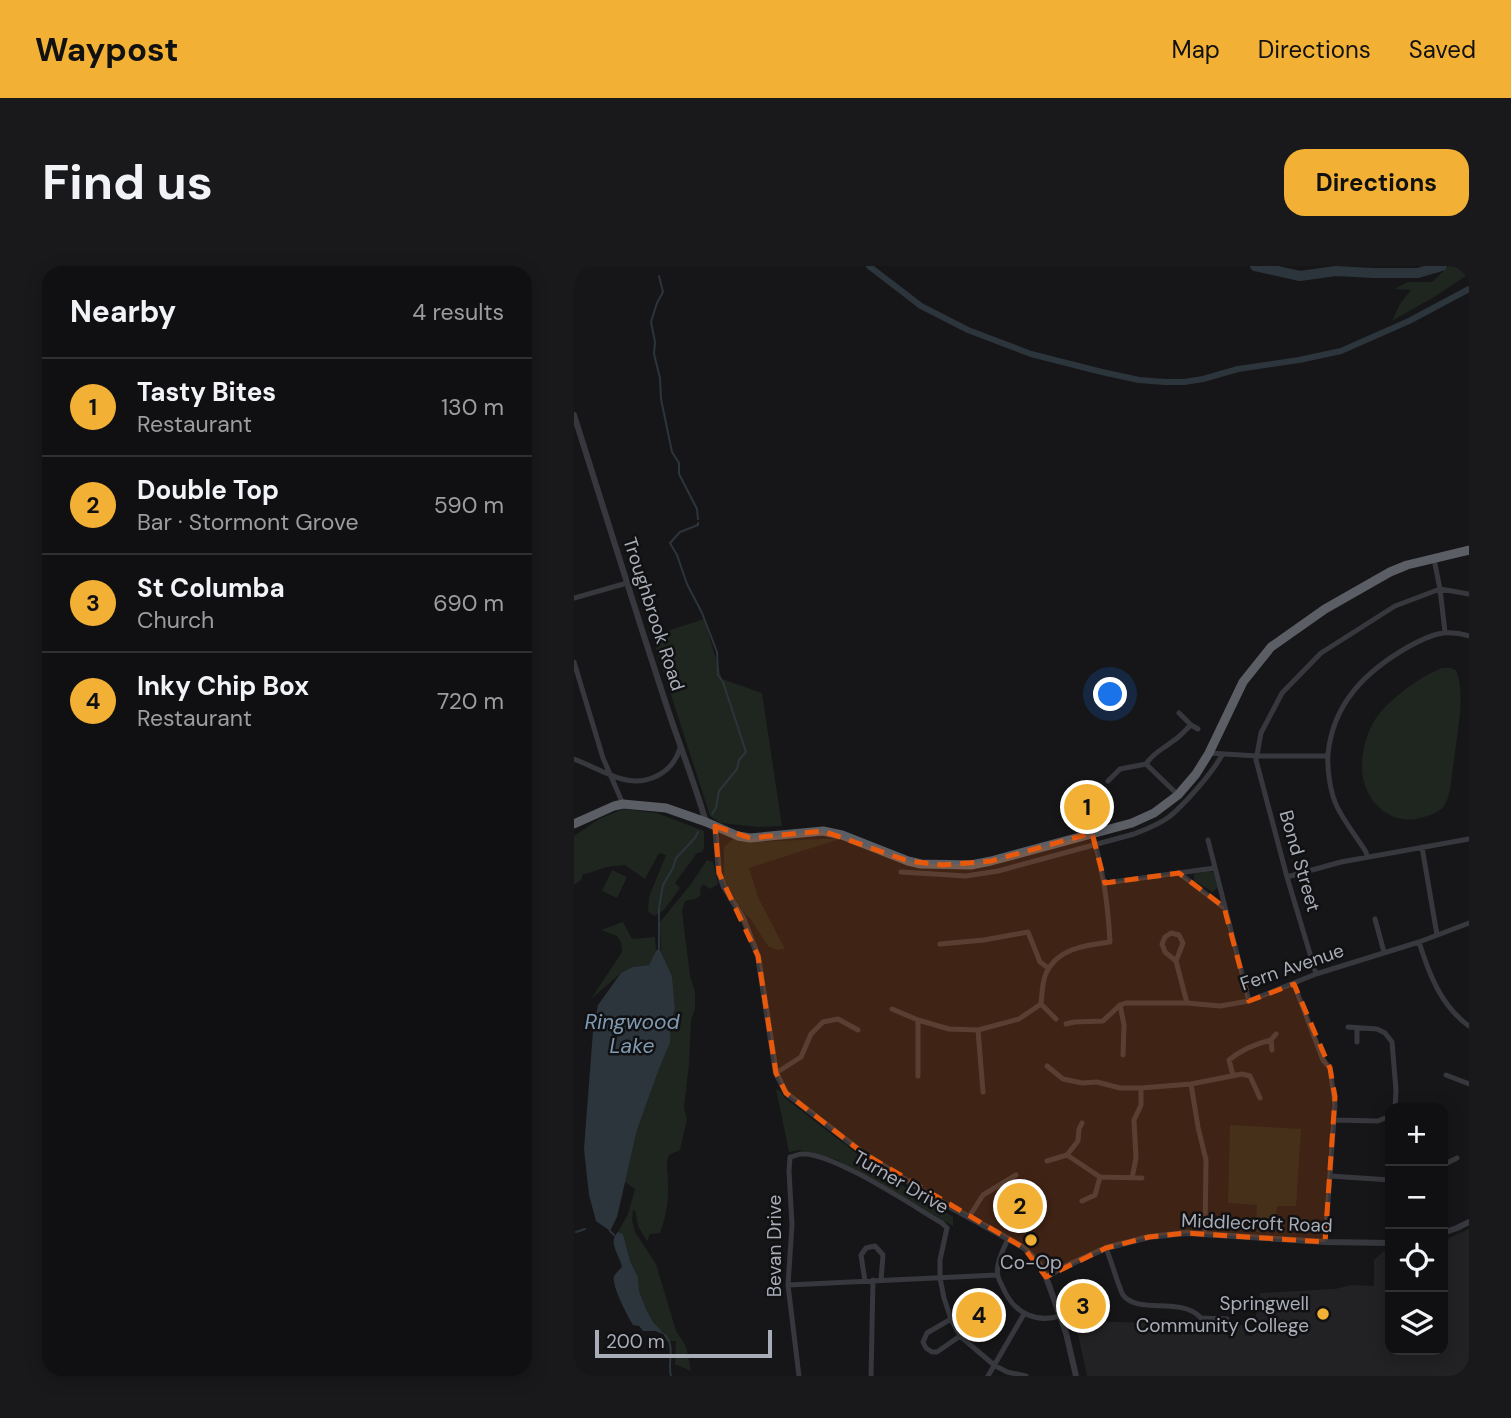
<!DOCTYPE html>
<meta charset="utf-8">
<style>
:root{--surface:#101012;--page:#19191b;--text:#f1f3f6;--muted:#9c9d9f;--line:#303032;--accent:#f2b134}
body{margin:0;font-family:"DM Sans",sans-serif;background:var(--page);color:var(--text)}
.controls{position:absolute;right:21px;bottom:21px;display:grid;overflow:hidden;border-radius:14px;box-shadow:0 4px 18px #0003}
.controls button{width:63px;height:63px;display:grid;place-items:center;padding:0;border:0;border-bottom:2px solid var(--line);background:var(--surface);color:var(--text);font:35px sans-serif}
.scale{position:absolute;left:21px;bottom:18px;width:177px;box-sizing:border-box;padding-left:7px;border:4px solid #a8adb8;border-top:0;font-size:19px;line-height:24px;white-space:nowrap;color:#a8adb8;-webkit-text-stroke:5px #111113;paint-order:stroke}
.you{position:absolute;left:537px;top:429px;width:24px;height:24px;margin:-18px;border:5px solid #fff;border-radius:50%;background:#1a73e8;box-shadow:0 0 0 10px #1a73e833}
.badge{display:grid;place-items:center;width:46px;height:46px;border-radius:50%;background:var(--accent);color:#111;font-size:23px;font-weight:700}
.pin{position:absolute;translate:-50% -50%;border:4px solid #fff;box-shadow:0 2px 7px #0006}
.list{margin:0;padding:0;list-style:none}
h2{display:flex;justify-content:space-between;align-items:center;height:91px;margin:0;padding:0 28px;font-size:30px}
h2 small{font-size:23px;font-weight:400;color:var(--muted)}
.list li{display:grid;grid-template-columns:46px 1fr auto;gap:21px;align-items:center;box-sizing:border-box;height:98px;padding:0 28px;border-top:2px solid var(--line)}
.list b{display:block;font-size:26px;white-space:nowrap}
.list p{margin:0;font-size:23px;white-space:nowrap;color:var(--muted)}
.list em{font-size:23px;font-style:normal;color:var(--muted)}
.icon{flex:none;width:38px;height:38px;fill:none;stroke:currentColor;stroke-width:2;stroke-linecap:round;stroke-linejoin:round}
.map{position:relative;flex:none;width:895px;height:1110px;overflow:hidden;border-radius:21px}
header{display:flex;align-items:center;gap:42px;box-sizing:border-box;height:98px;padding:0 35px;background:var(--accent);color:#111}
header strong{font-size:33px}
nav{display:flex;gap:38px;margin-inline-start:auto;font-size:24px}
.intro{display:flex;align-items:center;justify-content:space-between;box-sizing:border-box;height:168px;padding:0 42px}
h1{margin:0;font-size:49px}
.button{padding:18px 32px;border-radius:21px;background:var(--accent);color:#111;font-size:24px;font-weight:700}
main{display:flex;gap:42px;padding:0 42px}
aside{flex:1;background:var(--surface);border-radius:21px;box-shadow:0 4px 18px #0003}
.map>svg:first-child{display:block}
.built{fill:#222225}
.green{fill:#1e261f}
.water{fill:#2c353c}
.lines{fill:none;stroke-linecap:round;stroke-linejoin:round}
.stream{stroke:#2c353c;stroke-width:2}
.canal{stroke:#2c353c;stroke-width:6}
.river{stroke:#2c353c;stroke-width:10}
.minor{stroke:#37383d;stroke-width:5}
.tertiary{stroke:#37383d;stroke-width:6}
.trunk{stroke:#5b5e65;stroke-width:9}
.marked{fill:#e8590c;fill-opacity:0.2;stroke:#e8590c;stroke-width:5;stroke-dasharray:14 9;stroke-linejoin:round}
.poi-dot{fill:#f2b134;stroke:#111113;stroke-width:2.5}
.labels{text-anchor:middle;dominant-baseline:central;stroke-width:5;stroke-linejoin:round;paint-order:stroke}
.street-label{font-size:19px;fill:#a8adb8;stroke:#111113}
.poi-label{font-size:19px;fill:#a8adb8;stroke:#111113}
.water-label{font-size:21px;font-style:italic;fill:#7f9bb3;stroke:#111113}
</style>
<header>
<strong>Waypost</strong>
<nav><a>Map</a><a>Directions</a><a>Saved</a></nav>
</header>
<div class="intro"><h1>Find us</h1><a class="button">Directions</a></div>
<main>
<aside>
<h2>Nearby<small>4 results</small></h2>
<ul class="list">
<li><span class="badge">1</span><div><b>Tasty Bites</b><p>Restaurant</p></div><em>130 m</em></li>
<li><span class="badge">2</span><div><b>Double Top</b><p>Bar · Stormont Grove</p></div><em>590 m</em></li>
<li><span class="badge">3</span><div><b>St Columba</b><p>Church</p></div><em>690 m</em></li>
<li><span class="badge">4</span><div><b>Inky Chip Box</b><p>Restaurant</p></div><em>720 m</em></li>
</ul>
</aside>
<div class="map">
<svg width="895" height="1110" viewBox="0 0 895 1110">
<rect width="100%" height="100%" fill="#161618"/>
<!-- built -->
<path class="built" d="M895,963V1110H513L504,1068L496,1055L671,1059V1069L678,1070L686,1027L761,1023L777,1019L800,1020V994L810,985L816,984V1084H869V978L870,974Z"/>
<!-- green -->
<path class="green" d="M875,0H895V8L860,31L818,55L826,38L837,24L820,23L834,16H858Z
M130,353L148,413L188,427L208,560L185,561L147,557L136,550L78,370Z
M868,402H877L882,404C892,428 883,468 880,494C878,506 877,531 870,540C865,547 854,550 846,552C820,559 797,541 790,516C785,499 790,474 798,459C809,437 845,411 868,402Z
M49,543L83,547L130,565V582L128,586L123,587L101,617L106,622L90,644L80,650L74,645L75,631L92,589L85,587L71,613L51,599C44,600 39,600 33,601C24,603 19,607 9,608L7,614L0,619V570L25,553Z
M269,572L175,602L184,631L211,683L203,684L194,680L176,652L170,647L151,616L150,610V581L159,573L185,576Z
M133,594L139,596L144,618L136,623L129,618L126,623L127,629L121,633L111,635L108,645L116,710L121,726V742L117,755L115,798L110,842L113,853L106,884L95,889C91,899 94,906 94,916C95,934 92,951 86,967L76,968L73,975L64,960L61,944L59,945L58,954L61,966L82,998L102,1065L112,1080L117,1105L101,1098L102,1075H92L89,1072L90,1069L79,1056L72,1043L65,1025L64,1011L56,995L49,968L44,966L54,948L61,923L51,916L63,864L85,803L96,777L97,757L101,743L98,710L87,686L86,656L117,618Z
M38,604L53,611L43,632L28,625Z
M636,605L640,607L644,621L639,626L620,615V608Z
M49,656L58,673L81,671L82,685L75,699L58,701L47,707L17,733L48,686L47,676L43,670L27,664Z
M202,823L206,825L211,832L308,907L379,951V960L263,894L236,886L225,884L215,886Z
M656,859L727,863L722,940H703L701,966H696L693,961H690L685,966H681L683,939L654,937Z"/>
<!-- water -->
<path class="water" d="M85,682L98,710L101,743L97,757L96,777L85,803L63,864L43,951L36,965L22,955L15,929L10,883L19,765L24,739L47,707L58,701L75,699L82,685Z
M44,966L49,968L56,995L64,1011L65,1025L72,1043L79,1056L91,1069L81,1065H69L65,1060L59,1059C54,1051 37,1019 40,1010C42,1007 45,1004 48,1001C46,989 33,976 44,966Z"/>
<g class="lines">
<!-- stream -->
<path class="stream" d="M85,10L89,26L83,37L77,56L81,76L80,88L86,112L87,133L98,186L105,197V208L123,243L124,253
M124,257V259L106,266L96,277L103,289L113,318L128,347L143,386L144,409L149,416L172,486L165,494L163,503L145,525L142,542L138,548
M85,682V642L89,619L99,602L102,592L121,572L124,566
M36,965L40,969
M2,966L11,963
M91,1069C102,1081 93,1096 97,1110"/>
<!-- canal -->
<path class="canal" d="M295,0L347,40L394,64L457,88L528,106L565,114L591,116H610L629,113L664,103L725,94L767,85L835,55L895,23"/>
<!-- river -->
<path class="river" d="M681,0L726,10L762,5L799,7H844L868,0"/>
<!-- minor -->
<path class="minor" d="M860,293L866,323L871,366
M0,332L53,317
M0,396L29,492L49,538
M605,447L617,459L624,463
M635,487L683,490H754
M0,493C16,499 31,508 48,513C73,520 99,507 106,482
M572,498C579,487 589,483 599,475C606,471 611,464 617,459
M572,498L604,529
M534,515L546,503L572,498
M634,574L675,735
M848,581L863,669
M793,591L792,586C784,573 766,550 761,536C756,523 753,503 754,488C759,437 792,405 834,381C856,369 871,362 895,370
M327,606L392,610L424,605L560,568C573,563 584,559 595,551C610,539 639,506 648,489
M605,607L649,641
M713,611L767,596L895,573
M531,617L641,602
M801,653L810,686
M845,676C855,708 867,740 895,760
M366,678L410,674L454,666L466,696L474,702
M602,695L609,677L605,669L597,667L591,671L588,678L591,686L602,695L613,737
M742,708L713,611L682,494L687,467L708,427L747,387L821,340L866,323L895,328
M720,718L749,794L756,802L761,839L751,976
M546,739L550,759L549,789
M318,743L344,754L375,763L404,764L445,753L467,738
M482,753L467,738C468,729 468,719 471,710C481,683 511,679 536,676C534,638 529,602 518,567
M492,758L500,756L529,755L546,739L552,737H613L646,740L675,735L742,708L845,676L895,657
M774,761L803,763L811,767L818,776L822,824L821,842
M783,763V776
M404,764L409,826
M698,784L697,774L702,768
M473,800L489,813L508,817L523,816L546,822H567L617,818L668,808L676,810L686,832
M202,807L227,791L237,768L249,756L264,753L284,764
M659,809L655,794C668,783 681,778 697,774
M872,809L895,818
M344,810V754
M617,818L624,861L632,894L631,969
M849,842H850
M760,854L804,855L816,850
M508,857L505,863L504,875L493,889L526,911L568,912
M473,895L493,889
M869,899L883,892
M756,910L816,914
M558,912L562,892L560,854L567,839V822
M508,935L521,929L526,911
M395,951L409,929L442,909
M434,973C429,984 421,999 424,1010C425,1015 429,1021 431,1026C442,1048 463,1057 486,1050
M532,982C536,991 545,1022 549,1029C564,1049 608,1030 627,1052L653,1053
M291,1015L287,989L292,982L301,980L309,989L307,1014
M214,1019L423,1009
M377,1053L353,1067L349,1076L352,1082L358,1086H363L386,1070
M225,1110L214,1019L218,959L215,905L216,891C218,891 225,888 227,888C257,885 339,940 368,957L373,962L366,994V1012L370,1032L377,1053L386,1070L420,1099L433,1106L452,1110
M297,1110L299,1014
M414,1110L450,1048"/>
<!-- tertiary -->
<path class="tertiary" d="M0,149C30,245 60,340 91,435C104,475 120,515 132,556
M141,560L145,607L150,621L169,652L184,690L202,807L212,827L289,887L360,932L440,976L450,982L465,997L472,1011L492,1067L502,1110
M869,967L883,962L895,956
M472,1011L488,1002L532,982L575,971L612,967L751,976L816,977"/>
<!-- trunk -->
<path class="trunk" d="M0,558L40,540L49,538L92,542L132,556L164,570L176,572L249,565L268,569L334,595L347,598L397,599L417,595L558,557L580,547L604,529L622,508L635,487L669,416L697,381L751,343L816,306L833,299L895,284"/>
</g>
<!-- marked area -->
<path class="marked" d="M141,560L176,572L249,565L334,595L369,599L417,595L518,567L531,617L605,607L650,641L675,735L720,718L756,802L761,831L751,976L612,967L575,971L532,982L472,1011L450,982L289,887L212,827L202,807L184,690L145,607Z"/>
<!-- markers -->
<g class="poi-dot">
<circle cx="457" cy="974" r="7"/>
<circle cx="749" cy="1048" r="7"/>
</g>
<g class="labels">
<!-- street labels -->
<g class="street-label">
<text transform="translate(80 348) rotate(72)">Troughbrook Road</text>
<text transform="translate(726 595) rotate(74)">Bond Street</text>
<text transform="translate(718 701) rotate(-19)">Fern Avenue</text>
<text transform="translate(327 916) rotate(30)">Turner Drive</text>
<text transform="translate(683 957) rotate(2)">Middlecroft Road</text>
<text transform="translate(200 980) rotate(-90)">Bevan Drive</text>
</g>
<!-- poi labels -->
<g class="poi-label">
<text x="457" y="996">Co-Op</text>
<text x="735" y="1037" text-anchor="end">Springwell<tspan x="735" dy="22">Community College</tspan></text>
</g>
<!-- water labels -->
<g class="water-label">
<text x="58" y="756">Ringwood<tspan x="58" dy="24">Lake</tspan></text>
</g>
</g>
</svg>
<div class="controls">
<button>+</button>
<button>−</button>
<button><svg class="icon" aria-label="locate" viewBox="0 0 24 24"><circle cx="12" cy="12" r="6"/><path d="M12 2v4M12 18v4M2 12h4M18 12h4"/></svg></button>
<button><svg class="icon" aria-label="layers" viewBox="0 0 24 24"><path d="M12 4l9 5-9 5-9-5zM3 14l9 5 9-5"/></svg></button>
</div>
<div class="scale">200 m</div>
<div class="you"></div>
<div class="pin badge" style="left:513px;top:541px">1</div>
<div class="pin badge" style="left:446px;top:940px">2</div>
<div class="pin badge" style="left:509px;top:1040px">3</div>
<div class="pin badge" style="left:405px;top:1049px">4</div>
</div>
</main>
